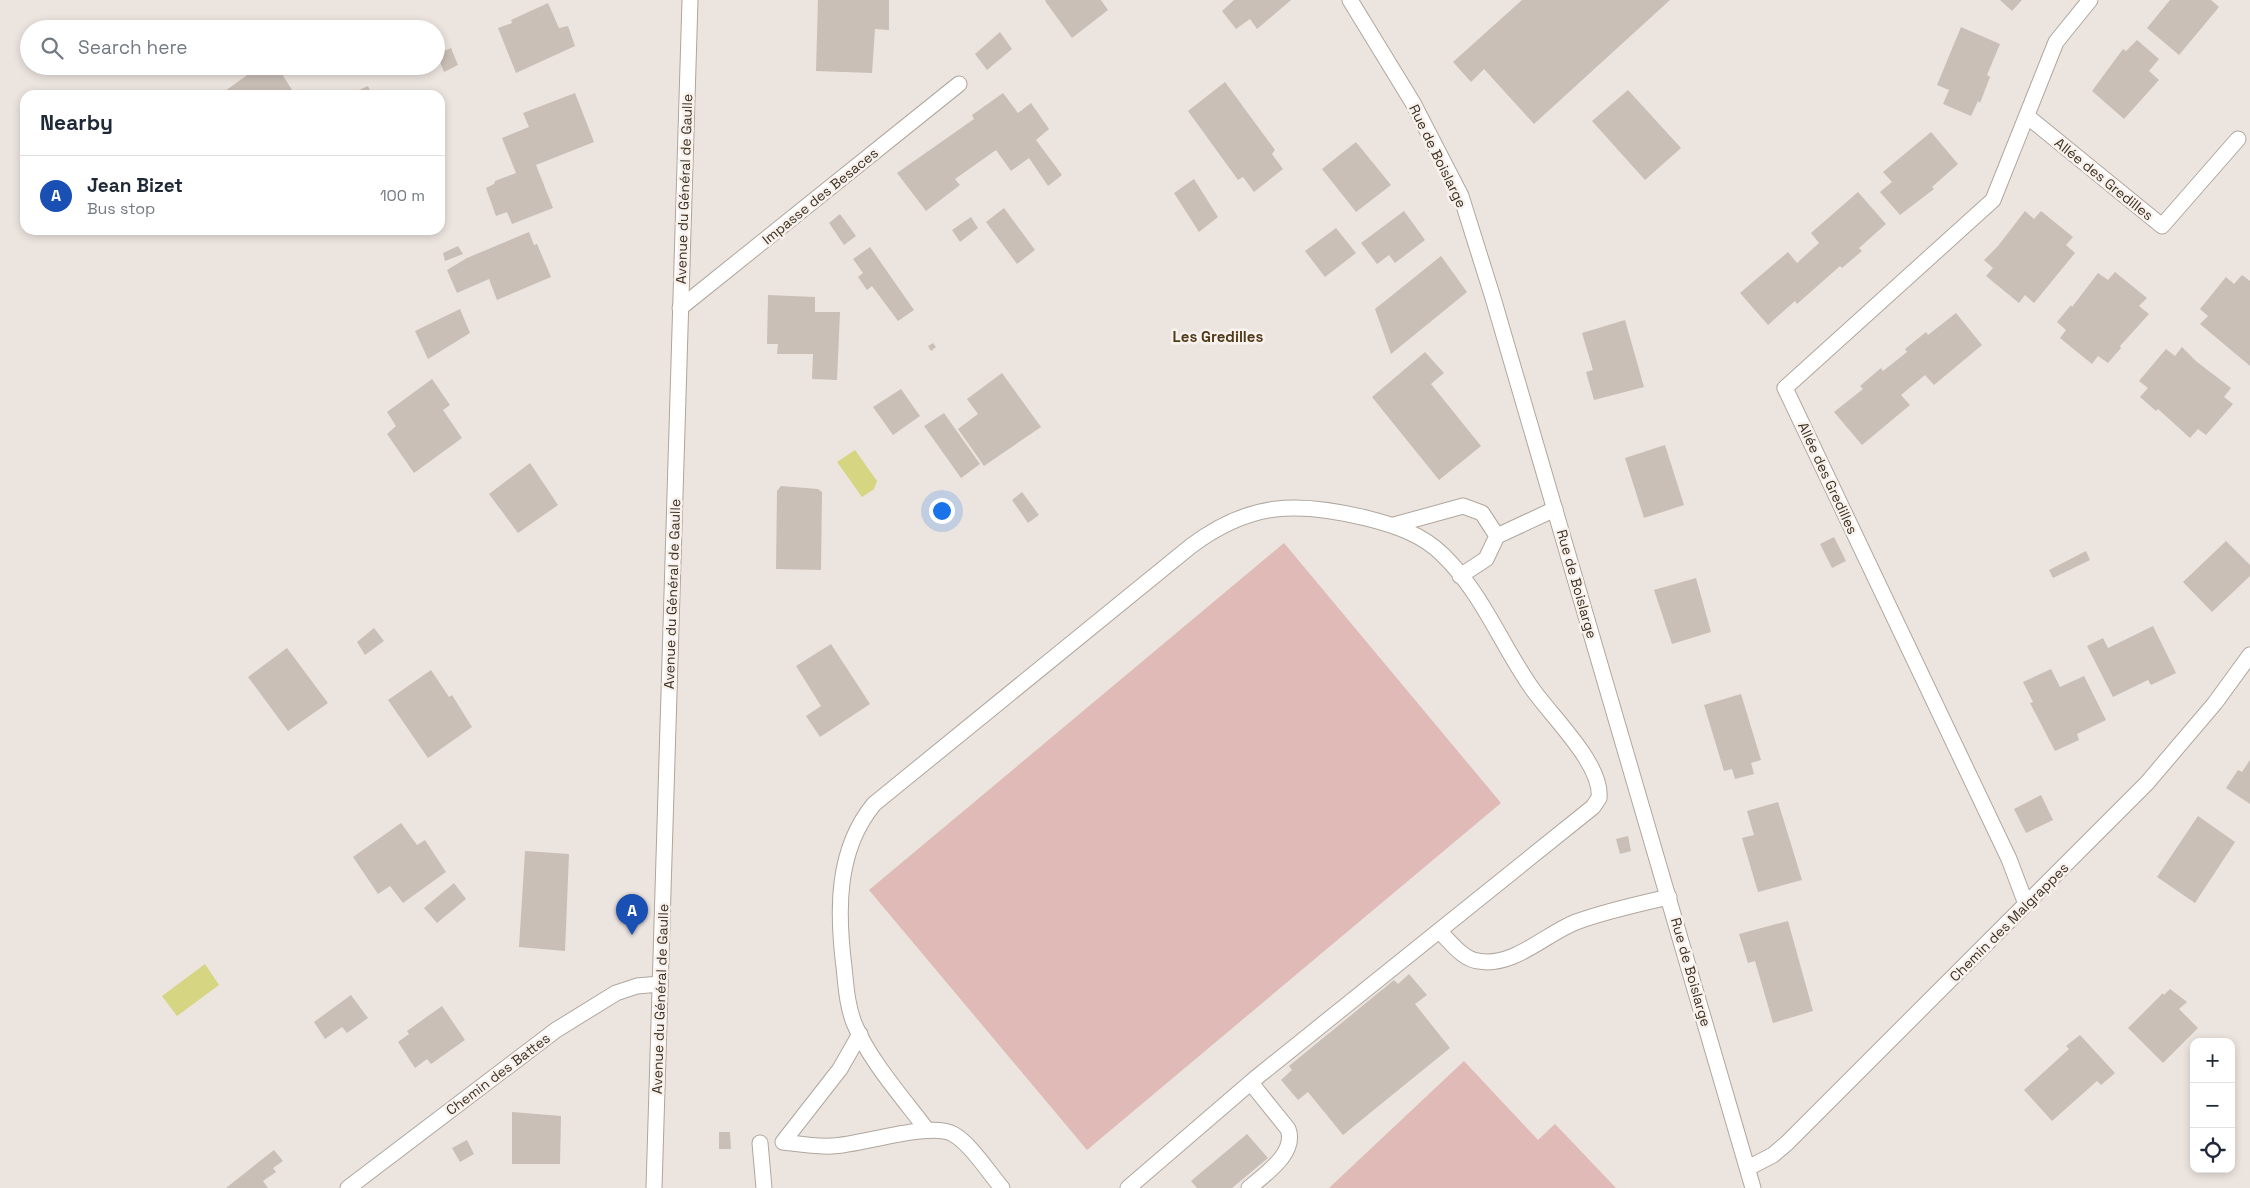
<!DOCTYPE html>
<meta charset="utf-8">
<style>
:root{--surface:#fff;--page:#f2f2f3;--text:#1f2937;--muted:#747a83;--line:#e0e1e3;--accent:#5a4bfd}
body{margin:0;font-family:"Space Grotesk",sans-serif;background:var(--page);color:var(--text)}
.controls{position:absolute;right:15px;bottom:15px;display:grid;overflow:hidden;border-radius:10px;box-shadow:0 2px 8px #0003}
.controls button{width:45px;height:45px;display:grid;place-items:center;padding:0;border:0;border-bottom:1px solid var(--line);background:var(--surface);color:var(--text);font:25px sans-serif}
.you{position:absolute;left:941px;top:510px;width:18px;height:18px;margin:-12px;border:4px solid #fff;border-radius:50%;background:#1a73e8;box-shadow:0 0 0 8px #1a73e833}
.badge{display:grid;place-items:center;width:32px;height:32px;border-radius:50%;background:var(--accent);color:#fff;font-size:16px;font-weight:700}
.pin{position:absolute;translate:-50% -41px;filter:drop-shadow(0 1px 2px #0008)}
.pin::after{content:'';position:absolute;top:26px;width:18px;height:15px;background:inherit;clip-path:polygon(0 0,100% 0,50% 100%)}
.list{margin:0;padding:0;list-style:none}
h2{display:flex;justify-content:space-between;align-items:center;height:65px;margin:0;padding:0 20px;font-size:21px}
h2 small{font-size:16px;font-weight:400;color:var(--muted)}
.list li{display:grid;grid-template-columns:32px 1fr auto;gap:15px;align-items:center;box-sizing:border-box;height:80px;padding:0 20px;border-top:1px solid var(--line)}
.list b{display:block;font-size:19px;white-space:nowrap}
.list p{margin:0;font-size:16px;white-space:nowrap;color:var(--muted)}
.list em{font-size:16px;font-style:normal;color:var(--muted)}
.icon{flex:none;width:28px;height:28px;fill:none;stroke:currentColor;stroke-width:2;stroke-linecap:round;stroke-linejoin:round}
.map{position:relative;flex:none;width:2250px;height:1188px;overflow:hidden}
.search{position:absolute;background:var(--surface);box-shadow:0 2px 8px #0003;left:20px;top:20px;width:425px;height:55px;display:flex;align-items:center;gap:12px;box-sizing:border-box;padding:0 18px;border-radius:28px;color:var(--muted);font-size:19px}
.panel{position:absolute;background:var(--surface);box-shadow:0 2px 8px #0003;left:20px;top:90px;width:425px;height:145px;border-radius:15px}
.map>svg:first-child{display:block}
.green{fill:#dfbab6}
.water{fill:#d6d582}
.building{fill:#c9bfb7}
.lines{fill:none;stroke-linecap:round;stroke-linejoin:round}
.lane-casing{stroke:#b0a79e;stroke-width:17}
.street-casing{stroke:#b0a79e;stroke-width:17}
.secondary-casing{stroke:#b2a497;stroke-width:17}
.lane{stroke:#fff;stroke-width:15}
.street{stroke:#fff;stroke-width:15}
.secondary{stroke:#fff;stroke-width:15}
.labels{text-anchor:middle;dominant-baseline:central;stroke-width:5;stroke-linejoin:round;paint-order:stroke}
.street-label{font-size:14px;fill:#3d301f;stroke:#f8f2ef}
.neighbourhood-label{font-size:15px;font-weight:bold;fill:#503a19;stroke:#f8f2ef}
</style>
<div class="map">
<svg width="2250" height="1188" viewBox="0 0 2250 1188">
<rect width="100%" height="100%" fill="#ece4df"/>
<!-- green -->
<path class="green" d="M1284,543L1501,803L1087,1150L869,890Z
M1464,1061L1538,1140L1555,1124L1616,1188H1329Z"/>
<!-- water -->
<path class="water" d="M855,450L877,481L874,489L862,497L837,462Z
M205,964L219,985L177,1016L162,996Z"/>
<!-- building -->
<path class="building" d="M818,0H889V30L875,29L872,73L816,71Z
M1046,0H1101L1108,10L1072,38L1045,1Z
M1234,0H1291L1257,29L1250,19L1236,29L1222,11Z
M1522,0H1670L1534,124L1484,69L1471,82L1453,62Z
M2000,0H2022L2012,11Z
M2170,0H2211L2219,7L2179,55L2147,28Z
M548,3L559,28L568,26L575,46L516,73L498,28L512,23L511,20Z
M1961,27L2000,44L1987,75L1990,77L1980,103L1978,101L1971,116L1943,104L1949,90L1937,85Z
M1000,32L1012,49L987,70L975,54Z
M2137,40L2159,59L2149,71L2159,80L2124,119L2092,91L2123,49L2126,51Z
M451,48L458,65L444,72L437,54Z
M260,66H277L292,90L285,95H228L225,91Z
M1225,82L1275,150L1272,154L1283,169L1254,192L1243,177L1238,180L1188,111Z
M368,86L372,95H348Z
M1628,90L1681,148L1645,180L1592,121Z
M575,93L594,142L536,165L553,208L512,224L507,212L496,216L486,188L494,184L495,181L516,173L502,138L529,127L523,113Z
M1003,93L1018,113L1031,103L1049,129L1036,140L1062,175L1048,186L1029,158L1011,171L996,150L955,179L960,185L926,211L897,173L974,119L972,115Z
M1931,132L1958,164L1932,187L1934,189L1900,215L1880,192L1892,182L1883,172Z
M1356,142L1391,185L1356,212L1322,169Z
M1194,179L1218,217L1199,232L1174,193Z
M1858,192L1886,224L1859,248L1862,251L1842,268L1840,266L1797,304L1795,301L1768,325L1740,293L1788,252L1797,263L1819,243L1811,233Z
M1004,208L1035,250L1017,264L986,222Z
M1404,211L1425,240L1395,263L1389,255L1377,264L1361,243Z
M2025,211L2034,219L2041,211L2073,237L2066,245L2075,253L2034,303L2025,295L2019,303L1986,276L1993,268L1984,260L1998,246Z
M840,214L856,236L844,245L829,223Z
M971,217L978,228L960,242L952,230Z
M1336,228L1356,253L1325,277L1305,251Z
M529,232L534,245L537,244L551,277L497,300L489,279L457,293L447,270L467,258Z
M458,246L463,254L445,261L443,253Z
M870,247L914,310L898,321L872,286L867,290L858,277L863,273L853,259Z
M1441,256L1467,292L1391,354L1375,309Z
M2115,272L2147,298L2139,306L2149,314L2120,346L2121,348L2108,363L2098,356L2092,364L2060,338L2066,330L2057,322L2071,305L2072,307L2098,273L2108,280Z
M2242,275L2250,281V366L2200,324L2208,316L2200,309L2226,277L2234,284Z
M768,295L815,297V312H840L837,380L812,379L813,354H777L778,344H767Z
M460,309L470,333L428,359L415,331Z
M1956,313L1982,345L1934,385L1925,375L1901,395L1910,405L1862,445L1834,412L1863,389L1860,386L1881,368L1883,371L1907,352L1905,349L1926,332L1928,335Z
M1625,320L1644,387L1594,400L1586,372L1593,370L1582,333Z
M933,343L936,347L931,351L928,346Z
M2182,347L2197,362L2231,388L2224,397L2233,404L2206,435L2198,429L2190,438L2158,409L2156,411L2140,397L2148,388L2139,381L2166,349L2175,356Z
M1425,352L1444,373L1431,384L1481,446L1439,480L1372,397Z
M1002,373L1041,427L984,466L958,429L978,414L967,399Z
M432,379L450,405L443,410L462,438L414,473L387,434L396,426L387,412Z
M901,389L920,416L893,435L873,407Z
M944,413L980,464L961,478L924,426Z
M1665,445L1684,505L1644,518L1625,458Z
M530,463L558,505L518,533L489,494Z
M781,486L818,489L822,492L821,570L776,569L777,491Z
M1022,492L1039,515L1028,523L1012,500Z
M1834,537L1846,561L1832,568L1820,544Z
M2226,541L2250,565V576L2212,612L2183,582Z
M2086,551L2090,560L2053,578L2049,570Z
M1696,578L1711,632L1672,644L1654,590Z
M2153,626L2176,673L2151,685L2148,680L2113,697L2087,646L2103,638L2108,648Z
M374,628L384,641L365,655L357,642Z
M831,644L870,704L820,737L806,716L821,706L796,666Z
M287,648L328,703L288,731L248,677Z
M2051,669L2060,687L2084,676L2106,720L2077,734L2079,740L2055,751L2030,703L2033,702L2023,682Z
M431,670L449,697L452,695L472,727L428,758L388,700Z
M1741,694L1761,760L1751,763L1754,774L1735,779L1732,769L1724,771L1704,705Z
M2250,760V804L2226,788L2238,770L2242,772Z
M2041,795L2053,820L2026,833L2014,809Z
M1778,802L1802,880L1758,892L1742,838L1754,835L1747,811Z
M2198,816L2235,842L2195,903L2157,877Z
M401,823L417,845L425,840L446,872L403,903L390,886L378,894L353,857Z
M1628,836L1631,851L1620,854L1616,839Z
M525,851L569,854L565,951L519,947Z
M454,883L466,899L437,923L424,908Z
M1788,921L1813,1011L1773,1023L1755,961L1748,963L1739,934Z
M1409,974L1427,995L1415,1004L1450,1048L1343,1135L1308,1092L1298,1100L1281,1080L1292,1070L1289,1066L1394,980L1398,984Z
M2170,989L2187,1002L2179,1009L2198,1028L2163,1063L2128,1028L2163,993L2164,995Z
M351,995L368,1018L347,1033L342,1027L325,1039L314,1022Z
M442,1006L465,1040L431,1064L427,1059L415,1068L398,1042L409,1034L407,1031Z
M2080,1035L2115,1073L2101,1085L2097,1081L2052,1121L2024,1090L2069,1049L2066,1046Z
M512,1112L561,1116L560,1164H512Z
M719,1132H730L731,1149H719Z
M1247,1134L1268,1158L1232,1188H1197L1191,1181Z
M467,1140L474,1154L460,1162L452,1148Z
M274,1150L283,1161L273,1168L276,1172L263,1181L268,1188H226Z"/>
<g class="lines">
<!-- lane casing -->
<g class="lane-casing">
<path id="lane" d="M1394,525L1463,506L1482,513L1497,536
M1460,576L1486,559L1497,536L1555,509
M1439,931C1450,941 1462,959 1478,961C1513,968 1545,934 1576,922C1606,911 1638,904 1669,897
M860,1034L840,1069L783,1142C799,1144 816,1147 832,1146C861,1145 931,1121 953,1134C970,1143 989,1173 1002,1188
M927,1130C903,1098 869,1060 854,1023C847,1005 846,986 844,967C837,911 836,850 874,804L1191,546C1250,502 1297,501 1366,518C1394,525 1422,534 1443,555C1482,593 1501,644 1531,687C1549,714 1603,764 1599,798L1593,807L1257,1077L1128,1188
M760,1143L764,1188
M1249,1188C1265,1174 1297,1153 1288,1129L1251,1083"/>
</g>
<!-- street casing -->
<g class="street-casing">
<path id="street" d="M1350,0L1413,103L1461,196L1493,298L1753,1188
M2027,116L2162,226L2238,139
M680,308L959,84
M2026,904L2009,859L1785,388L1993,200L2056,42L2090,0
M1748,1168L1773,1155L1787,1143L2147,783L2215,703L2250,655
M348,1188L556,1030L616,993L637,986L660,984"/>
</g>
<!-- secondary casing -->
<g class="secondary-casing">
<path id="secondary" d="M654,1188L690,0"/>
</g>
<!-- lane -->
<use href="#lane" class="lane"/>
<!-- street -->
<use href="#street" class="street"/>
<!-- secondary -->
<use href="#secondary" class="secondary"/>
</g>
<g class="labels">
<!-- street labels -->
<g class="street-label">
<text transform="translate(1438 156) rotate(64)">Rue de Boislarge</text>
<text transform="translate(2104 179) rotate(39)">Allée des Gredilles</text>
<text transform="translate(684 189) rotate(-88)">Avenue du Général de Gaulle</text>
<text transform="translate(820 196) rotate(-39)">Impasse des Besaces</text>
<text transform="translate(1828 478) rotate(65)">Allée des Gredilles</text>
<text transform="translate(1577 584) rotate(74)">Rue de Boislarge</text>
<text transform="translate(672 594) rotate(-88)">Avenue du Général de Gaulle</text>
<text transform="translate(2009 922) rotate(-45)">Chemin des Malgrappes</text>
<text transform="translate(1691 972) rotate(74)">Rue de Boislarge</text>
<text transform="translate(660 999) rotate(-88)">Avenue du Général de Gaulle</text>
<text transform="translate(498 1074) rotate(-37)">Chemin des Battes</text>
</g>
<!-- neighbourhood labels -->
<g class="neighbourhood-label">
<text x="1218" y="336">Les Gredilles</text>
</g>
</g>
</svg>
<div class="controls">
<button>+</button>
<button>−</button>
<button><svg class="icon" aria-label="locate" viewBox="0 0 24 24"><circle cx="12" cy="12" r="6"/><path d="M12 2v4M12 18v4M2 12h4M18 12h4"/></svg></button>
</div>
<div class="you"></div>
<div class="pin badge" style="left:632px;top:935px;background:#1a4fb4">A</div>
<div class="search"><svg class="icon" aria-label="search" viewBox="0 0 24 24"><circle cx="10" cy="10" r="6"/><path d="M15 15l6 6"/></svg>Search here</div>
<section class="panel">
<h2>Nearby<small></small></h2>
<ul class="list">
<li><span class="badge" style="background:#1a4fb4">A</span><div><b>Jean Bizet</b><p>Bus stop</p></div><em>100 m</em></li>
</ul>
</section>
</div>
